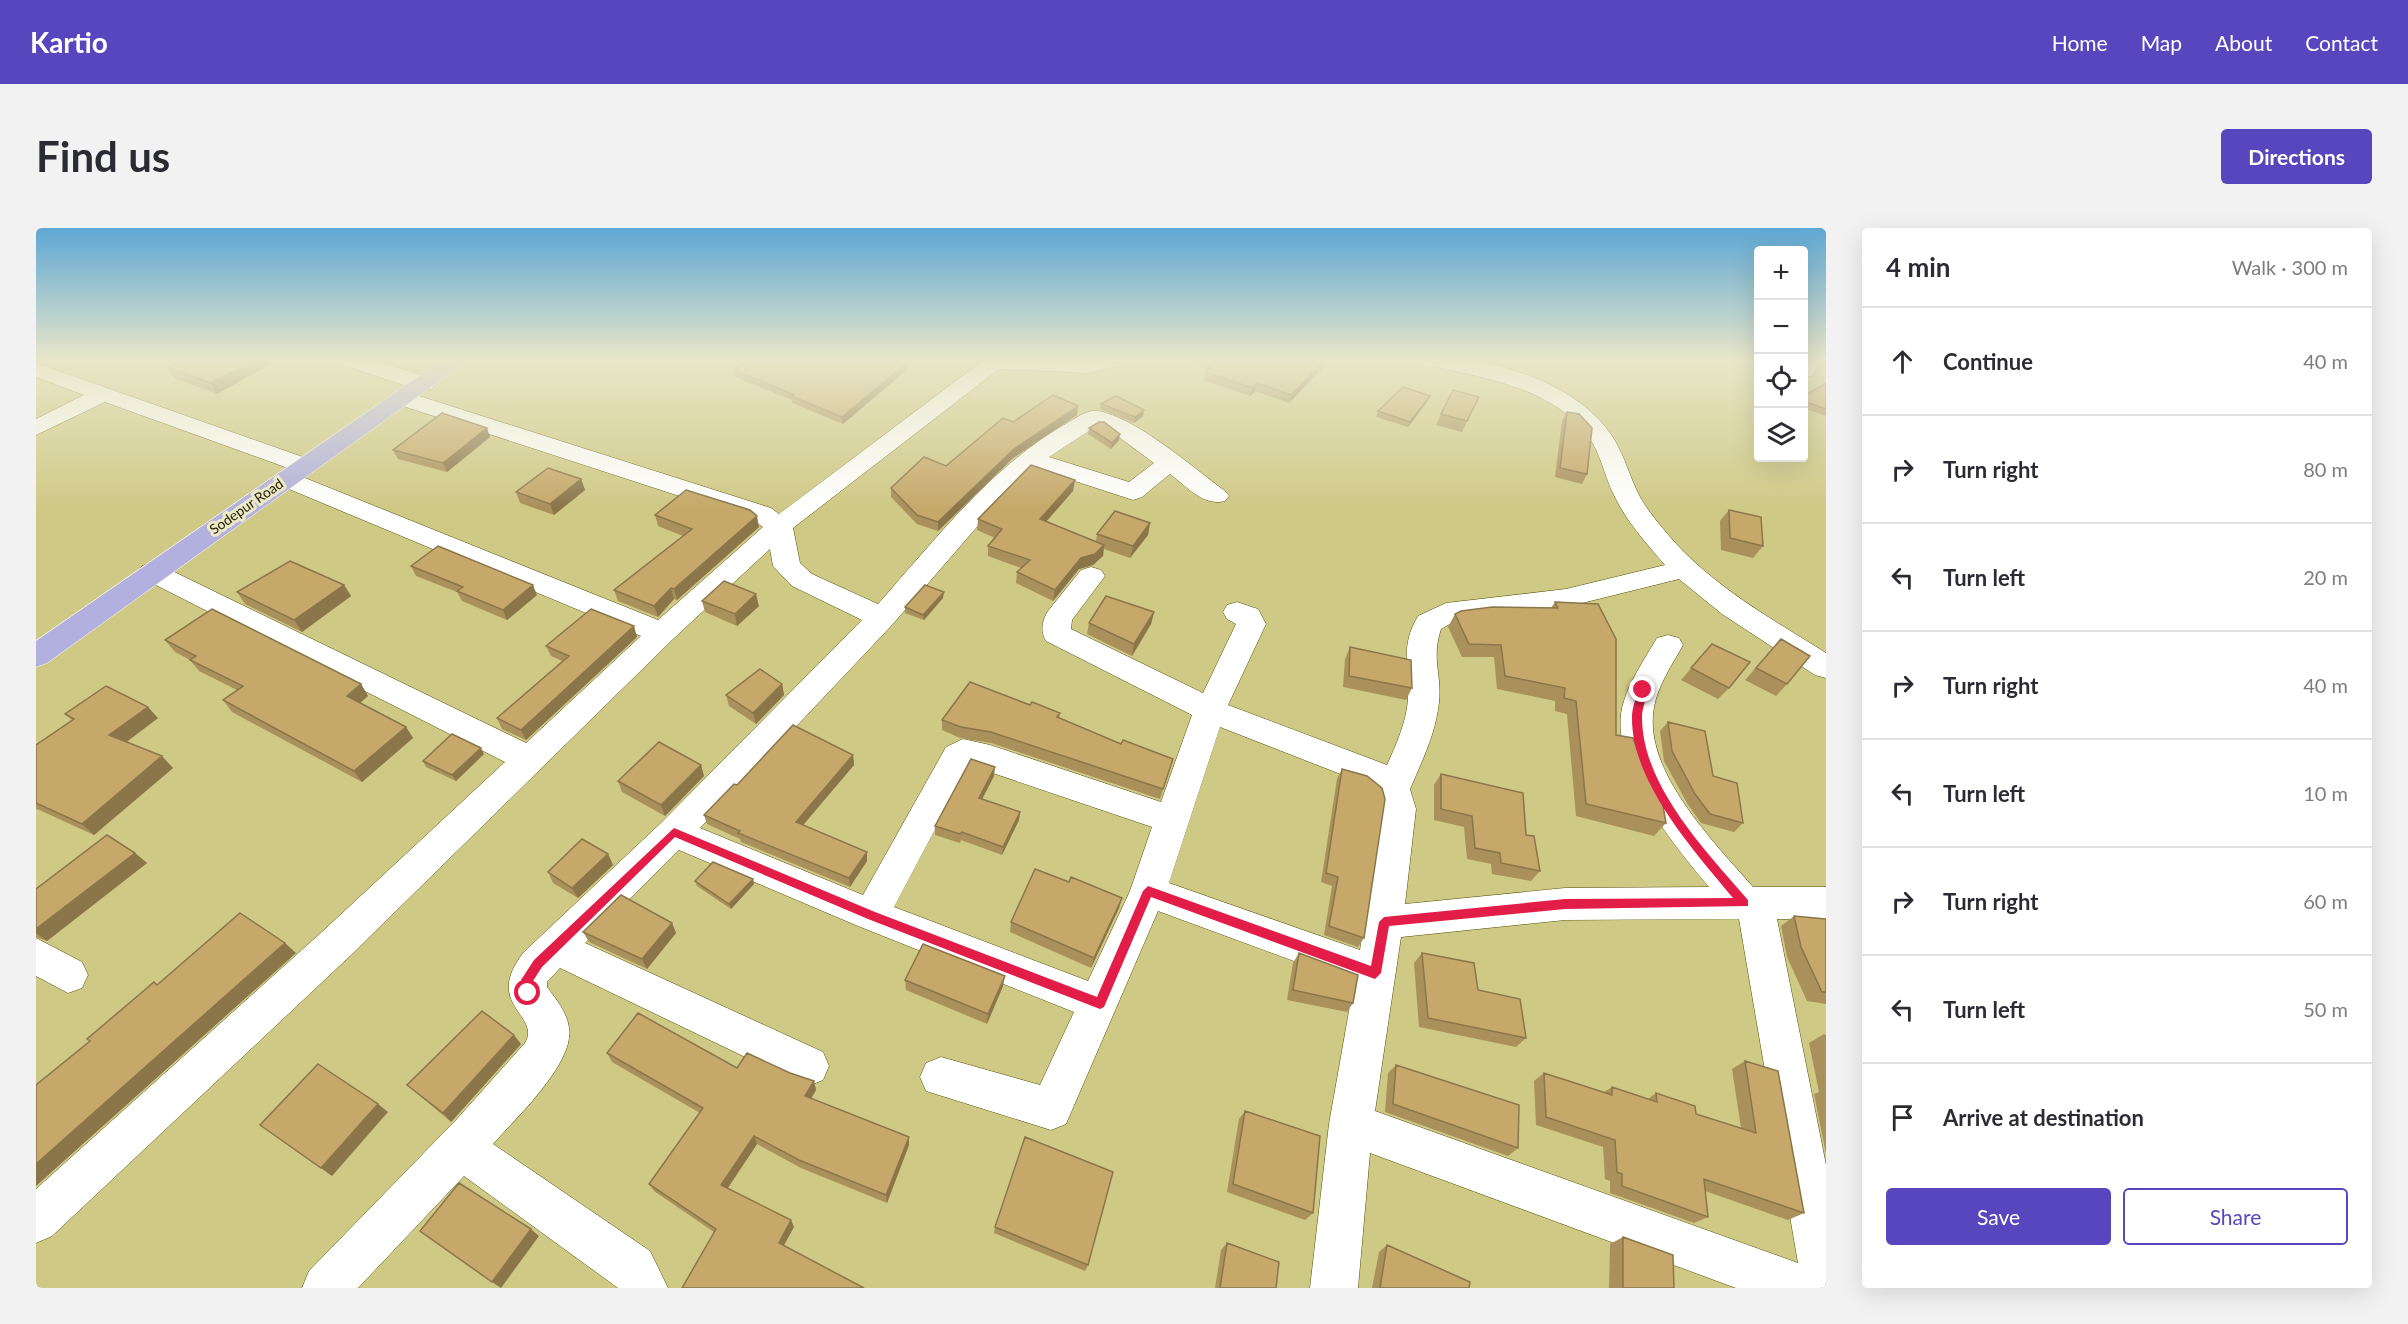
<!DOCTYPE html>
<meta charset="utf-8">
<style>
:root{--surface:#fff;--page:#f2f2f3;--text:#2b2b33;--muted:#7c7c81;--line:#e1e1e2;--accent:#5746bd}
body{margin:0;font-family:Lato,sans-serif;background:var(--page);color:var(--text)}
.controls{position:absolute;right:18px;top:18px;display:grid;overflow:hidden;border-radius:6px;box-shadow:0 6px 24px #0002}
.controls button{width:54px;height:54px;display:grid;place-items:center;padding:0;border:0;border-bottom:2px solid var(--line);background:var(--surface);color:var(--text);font:30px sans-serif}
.stop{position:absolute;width:18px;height:18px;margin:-14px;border:4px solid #e11d48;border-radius:50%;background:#fff}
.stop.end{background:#e11d48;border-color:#fff;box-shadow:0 2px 6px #0008}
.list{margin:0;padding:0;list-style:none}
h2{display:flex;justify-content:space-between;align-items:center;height:78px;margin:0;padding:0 24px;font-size:26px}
h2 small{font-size:20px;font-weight:400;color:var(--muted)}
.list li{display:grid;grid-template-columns:39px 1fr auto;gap:18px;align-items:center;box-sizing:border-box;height:108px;padding:0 24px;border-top:2px solid var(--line)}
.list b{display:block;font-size:22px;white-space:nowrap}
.list em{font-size:20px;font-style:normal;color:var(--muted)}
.actions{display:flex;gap:12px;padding:18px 24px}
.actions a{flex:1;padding:14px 0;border:2px solid var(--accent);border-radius:6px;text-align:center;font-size:21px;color:var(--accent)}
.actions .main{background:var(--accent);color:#fff}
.icon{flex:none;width:33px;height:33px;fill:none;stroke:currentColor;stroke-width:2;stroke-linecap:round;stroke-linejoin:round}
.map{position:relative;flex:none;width:1790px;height:1060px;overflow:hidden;border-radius:6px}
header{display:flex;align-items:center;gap:36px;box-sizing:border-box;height:84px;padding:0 30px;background:var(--accent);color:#fff}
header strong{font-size:28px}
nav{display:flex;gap:33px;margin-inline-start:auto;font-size:21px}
.intro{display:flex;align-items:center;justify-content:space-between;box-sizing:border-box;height:144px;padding:0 36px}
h1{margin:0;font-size:42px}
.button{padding:15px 27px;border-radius:6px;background:var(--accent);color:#fff;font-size:21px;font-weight:700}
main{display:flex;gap:36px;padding:0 36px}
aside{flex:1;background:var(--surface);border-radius:6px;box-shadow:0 6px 24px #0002}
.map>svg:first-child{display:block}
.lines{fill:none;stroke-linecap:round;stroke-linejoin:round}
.minor-casing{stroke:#565004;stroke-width:1}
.major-casing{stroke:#fff;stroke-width:1}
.minor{fill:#fff;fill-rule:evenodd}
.major{fill:#b2b0df;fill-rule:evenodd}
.wall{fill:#aa905b}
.shaded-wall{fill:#8b764a}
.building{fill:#c6a86a;stroke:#8b764a;stroke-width:1.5}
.route{fill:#e11d48}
.labels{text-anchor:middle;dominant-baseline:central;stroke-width:6;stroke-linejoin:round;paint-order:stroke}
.far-street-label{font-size:14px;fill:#262408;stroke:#ebe9c7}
</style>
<header>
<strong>Kartio</strong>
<nav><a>Home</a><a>Map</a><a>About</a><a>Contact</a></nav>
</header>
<div class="intro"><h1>Find us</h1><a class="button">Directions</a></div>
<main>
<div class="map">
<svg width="1790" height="1060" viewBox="0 0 1790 1060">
<rect width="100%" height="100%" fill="#cfc986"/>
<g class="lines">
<!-- minor casing -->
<g class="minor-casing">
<path id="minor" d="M301,131H335L396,151L399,156L396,161H380L304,136Z
M949,131H1094L1091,136L1052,145L963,141L757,300L764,335L776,346L842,376C900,311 956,237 1033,194C1042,189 1052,181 1062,183C1101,190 1156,239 1189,263L1193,268L1189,273C1168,279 1150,258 1134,246L1106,269L1097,272L999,240L953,285L856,397L664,600L827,667L910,519L927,511L954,517L1125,574L1156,487L1010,413C1004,403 1006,393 1012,383L1045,342L1055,339L1065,342L1069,348L1036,392L1035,401L1167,465L1200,396L1191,391L1187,384L1191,377L1201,374L1222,381L1230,396L1192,477L1351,537C1360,517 1371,493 1372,470C1373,439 1364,418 1382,388L1410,375L1530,361L1629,337C1610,315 1590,293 1578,267C1568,248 1565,225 1552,208C1514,157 1444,150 1387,136L1384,131C1401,131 1418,129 1434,132C1486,140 1550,165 1578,211C1589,229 1594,250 1604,269C1612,283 1623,296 1634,309C1678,359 1734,390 1790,425V450L1779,447L1686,386L1643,351L1530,379L1417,394L1405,401C1395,431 1406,446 1403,474C1400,505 1386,533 1374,561L1380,581L1369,676L1529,660L1673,659C1637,616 1574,540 1586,480C1592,455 1608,432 1621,410L1632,407L1643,410L1647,417C1636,437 1622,457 1618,479C1606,543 1679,615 1717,659H1790V691H1741L1790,937V1060H1700L1334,925L1322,1060H1274L1293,896L1318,755L1122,683L1030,896L1015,902L890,863L884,849L890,835L905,829L1004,857L1038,784L822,698L643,622L549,715L787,824L793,838L787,852L772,858L757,852L524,740L511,754V759C520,771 531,784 533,800C539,835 479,891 457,916L614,1023L632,1060H582L428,948L322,1060H266L273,1043L421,891L489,815C506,787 446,777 488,724L626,594L826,392L756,358L737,338L734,321L636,412L315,727L16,1008L0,1015V961L287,703L469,534L106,350L102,344L106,338L116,335L126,338L490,515L605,408L241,256L237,251L241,246L250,243L259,246L622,392L727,299L717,292L361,176L358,171L361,166H377L735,280L743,286ZM1062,197L1068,198L1118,235L1093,254L1013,229ZM1184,499L1325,554L1342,568L1346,581L1324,722L1133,655ZM933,537L1116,599L1094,663L1052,753L858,679ZM1703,691L1762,1035L1339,883L1365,709L1529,692Z
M1768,131H1786L1776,148L1768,149Z
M0,135L278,233L281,238L278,243L269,245L260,243L69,174L0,207V191L48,167L0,149Z
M0,710L46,734L52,747L46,760L32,765L0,748Z"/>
</g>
<!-- major casing -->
<g class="major-casing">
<path id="major" d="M408,131H434L11,435L0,439V413Z"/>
</g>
<!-- minor -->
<use href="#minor" class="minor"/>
<!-- major -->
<use href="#major" class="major"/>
</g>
<!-- wall -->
<path class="wall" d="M149,131H244L181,166L138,150L132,140Z
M1149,131H1295L1253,175L1219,163L1214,168L1168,152L1170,144L1173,141Z
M873,140L807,196L756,175V172L699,149L698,142Z
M1790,155V188L1767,180V169Z
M1443,169L1426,204L1400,197L1405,186Z
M1391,174L1372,199L1340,189L1342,183Z
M1065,176L1108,182L1107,188L1098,195L1064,181Z
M1531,184L1551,246L1546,256L1519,249L1526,193Z
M1041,187L977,230L902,303L881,296L855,269V260L910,238L977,194Z
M1053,200L1083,212L1075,221L1052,206Z
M454,209L411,244L362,231L357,222Z
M545,251L549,262L518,287L484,275L480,264Z
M1037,263L1010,293L1060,313L1061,306L1114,295L1112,307L1094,330L1068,321L1067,328L1057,337L1043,341L1017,373L980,355L981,344L985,340L952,328V318L959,310L941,302L942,291Z
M1693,282L1727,318L1717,330L1685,322L1684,293Z
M619,287L723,299L641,372L638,371L622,389L582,373L578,362L647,308L622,298Z
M375,338L501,367L471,392L426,373L421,364L380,348Z
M308,357L315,368L266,404L209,376L201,364Z
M907,370L888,392L869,385V379Z
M666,373L723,378L701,398L669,384Z
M1519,374L1580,507L1608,540L1630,595L1618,608L1540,588L1531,486L1519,483V473L1461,461L1458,429H1426L1412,399L1419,386L1515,380Z
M1118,384L1115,396L1096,428L1051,406L1053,395Z
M601,409L490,512L466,501L461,490L526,433L515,428L510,418Z
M1745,411L1751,456L1740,468L1709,452Z
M129,412L325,456L332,468L324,475L370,499L377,510L326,554L196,484L187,472L201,462L163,443L154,432L139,424Z
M1676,416L1693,460L1682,471L1645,452Z
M1314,419L1376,460L1370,472L1307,459L1309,431Z
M746,456L748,467L720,496L693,478L690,467Z
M994,477L1024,485L1023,490L1085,516L1137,531L1124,571L955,515L924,510L906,502V492Z
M29,486L122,490L90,514L137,540L58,607L1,581L0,582V517L36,492Z
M1632,494L1677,548L1707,595L1698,604L1665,595L1651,575L1628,533L1624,503Z
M448,526L420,553L390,539L387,533Z
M817,527L818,537L767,597L831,633L814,659L705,614L704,611L671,596L668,587L701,557Z
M665,537L668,548L629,588L586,564L582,553Z
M1306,541L1328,710L1322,719L1288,707L1296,658L1285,654L1301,551Z
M1405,546L1504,643L1495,653L1456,646L1455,636L1431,631L1428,599L1398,592V557Z
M958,548L946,571L984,584L983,592L966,627L925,612L924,615L899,607V598Z
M99,625L111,635L11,713L0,709V661Z
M572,626L577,637L542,670L517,655L512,644Z
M717,651L718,656L695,681L661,658L659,653Z
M1033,654L1086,670L1083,680L1055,740L974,704L975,694Z
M1758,688L1790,691V776L1771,773L1751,729L1745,698Z
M636,695L640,705L611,741L553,714L547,704Z
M1263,725L1317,775L1311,784L1251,772L1257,735Z
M1386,725L1442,762L1490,810L1480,819L1383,799L1378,735Z
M869,752L967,758L951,796L870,762Z
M1788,806L1790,807V926L1778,866L1783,864L1773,815Z
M485,816L415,894L371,857Z
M571,825L754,845L778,853L780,862L775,871L873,917L851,975L765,940L721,916L692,960L758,999L678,1004L618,963L613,956L664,885L576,834Z
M1709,833L1768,985L1752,992L1669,963L1672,989L1658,995L1574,965V953L1569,951L1567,919L1500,897L1498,853L1508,845L1568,864L1576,859L1612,871L1620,865L1660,886L1705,900L1696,841Z
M1360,837L1482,920L1472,928L1349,884L1352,845Z
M1209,883L1277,985L1269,992L1191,964L1203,891Z
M959,999L1052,1037L1049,1043L958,1005Z
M1587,1009L1638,1060H1573L1574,1016Z
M1191,1015L1240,1060H1179L1185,1022Z
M1351,1017L1433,1060H1336L1343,1024Z"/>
<!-- shaded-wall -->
<path class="shaded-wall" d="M219,131H244L181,166L175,155Z
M1290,131H1295L1253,175L1255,167Z
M873,133V140L807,196L806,189Z
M1221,155L1219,163L1214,168L1216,160Z
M1394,168L1391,174L1372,199L1374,194Z
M1042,178L1041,187L977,230L902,303V294L978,221Z
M1108,182L1107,188L1098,195L1099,189Z
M451,200L454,209L411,244L407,235Z
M1084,206L1083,212L1075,221L1076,215Z
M545,251L549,262L518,287L514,276Z
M1039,252L1037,263L1003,302L1004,291Z
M721,288L723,299L641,372L638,361Z
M1114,295L1112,307L1094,330L1097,318Z
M1068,317L1067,328L1057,337L1043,341L1017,373L1019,362L1045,330Z
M308,357L315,368L266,404L258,392Z
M497,357L501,367L471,392L467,382Z
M635,360L638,371L622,389L618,378Z
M908,364L907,370L888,392L887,387Z
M720,366L723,378L701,398L699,386Z
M1118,384L1115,396L1096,428L1098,416Z
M598,398L601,409L490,512L485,502Z
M325,456L332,468L319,479L311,468Z
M746,456L748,467L720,496L717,485Z
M112,479L122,490L84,519L73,507Z
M370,499L377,510L326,554L318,543Z
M445,520L448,526L420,553L416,547Z
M817,527L818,537L762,603L760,594Z
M126,528L137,540L58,607L46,596Z
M665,537L668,548L629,588L625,577Z
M959,539L958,548L942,579L943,570Z
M984,584L983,592L966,627L967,619Z
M831,624V633L814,659L813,650Z
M99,625L111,635L11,713L0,705V701Z
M572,626L577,637L542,670L536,660Z
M717,651L718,656L695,681L693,676Z
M1086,670L1083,680L1055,740L1058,730Z
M636,695L640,705L611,741L606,731Z
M249,715L260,725L0,958V936Z
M969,748L967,758L951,796L952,786Z
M478,807L485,816L415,894L407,885Z
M778,853L780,862L771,877L769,868Z
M342,876L352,884L296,948L285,940Z
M718,908L721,916L689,964L685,957Z
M873,909V917L851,975L850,967Z
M755,992L758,999L746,1021L743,1015Z
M495,1001L503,1008L465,1060L456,1054Z"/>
<!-- building -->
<path class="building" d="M149,131H219L175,155L132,140Z
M715,131H868L873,133L806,189L755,168L758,167L698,142Z
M1172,131H1290L1255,167L1221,155L1216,160L1170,144L1180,134Z
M1790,155V181L1767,173V169Z
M1367,159L1394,168L1374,194L1342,183Z
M1417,162L1443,169L1431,193L1405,186Z
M1017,167L1042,178L978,221L902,294L881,287L855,260L888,229L910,238L967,190L977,194Z
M1080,168L1108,182L1099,189L1065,176Z
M1531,184L1543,186L1556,200L1551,246L1524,240Z
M406,185L451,200L407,235L357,222Z
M1063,194H1068L1084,206L1076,215L1053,200Z
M995,237L1039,252L1004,291L1068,317L1059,326L1045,330L1019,362L981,344L994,332L952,318L966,301L942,291Z
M512,240L545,251L514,276L480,264Z
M650,262L714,282L721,288L638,361L635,360L618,378L578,362L656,301L619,287Z
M1693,282L1725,289L1727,318L1694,310Z
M1079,283L1114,295L1097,318L1061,306Z
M402,318L497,357L467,382L421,363L427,359L375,338Z
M254,333L308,357L258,392L201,364Z
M688,353L720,366L699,386L666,373Z
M889,357L908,364L887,387L869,379Z
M1070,368L1118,384L1098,416L1053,395Z
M1519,374L1562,376L1580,411V507L1597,510L1608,540L1626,572L1630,595L1550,576L1540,473L1528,470L1529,460L1469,448L1465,417L1433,416L1419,386L1425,383L1456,379L1522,380Z
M176,381L325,456L311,468L370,499L318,543L187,472L207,458L154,432L160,428L129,412Z
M555,381L598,398L485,502L461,490L533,428L510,418Z
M1745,411L1774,428L1751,456L1720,440Z
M1676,416L1714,434L1693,460L1655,440Z
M1314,419L1375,432L1376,460L1313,448Z
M724,441L746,456L717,485L690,467Z
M934,454L994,477L996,474L1024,485L1021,489L1085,516L1087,512L1137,531L1127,561L955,504L925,499L906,492Z
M70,458L112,479L73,507L126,528L46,596L0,575V517L38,491L29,486Z
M1632,494L1669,503L1677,548L1701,555L1707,595L1674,586L1659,566L1636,523Z
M757,497L817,527L760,594L831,624L813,650L702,605L704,603L668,587L698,556L701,557Z
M416,506L445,520L416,547L387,533Z
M623,514L665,537L625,577L582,553Z
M935,531L959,539L943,570L984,584L967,619L926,604L924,606L899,598Z
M1306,541L1331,548L1346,560L1349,571L1328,710L1293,698L1302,649L1290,645Z
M1405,546L1487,565L1490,607L1498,608L1504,643L1465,635L1464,625L1439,620L1436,588L1405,581Z
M71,607L99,625L0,701V661Z
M546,611L572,626L536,660L512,644Z
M677,634L717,651L693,676L659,653Z
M999,641L1033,654L1035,649L1086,670L1058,730L975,694Z
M585,667L636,695L606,731L547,704Z
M204,685L249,715L0,936V857L54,813L51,811L118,754L121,757Z
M1758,688L1790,691V764H1786L1765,719Z
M887,716L969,748L952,786L869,752Z
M1263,725L1322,747L1317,775L1257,762Z
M1386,725L1438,735L1442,762L1484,771L1490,810L1392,790Z
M446,783L478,807L407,885L371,857Z
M602,785L701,840L711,825L754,845L778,853L769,868L873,909L850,967L763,932L718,908L685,957L755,992L743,1015L828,1060H646L680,1001L613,956L667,880L571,825Z
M1709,833L1742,843L1768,985L1668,951L1672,989L1586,958V946L1581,944L1579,912L1510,889L1508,845L1576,867V859L1621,874L1620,865L1659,878L1660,886L1720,905Z
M282,836L342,876L285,940L224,897Z
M1360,837L1483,877L1482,920L1357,876Z
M1209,883L1284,908L1277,985L1197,956Z
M989,909L1077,944L1052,1037L959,999Z
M423,955L495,1001L456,1054L384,1003Z
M1587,1009L1637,1027L1638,1060H1587Z
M1191,1015L1243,1034L1240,1060H1184Z
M1351,1017L1434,1054L1433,1060H1344Z"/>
<!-- sky -->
<linearGradient id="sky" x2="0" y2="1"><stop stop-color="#5ea7d4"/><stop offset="0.47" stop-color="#e9e7c9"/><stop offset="1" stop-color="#e9e7c9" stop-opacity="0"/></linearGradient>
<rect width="1790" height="280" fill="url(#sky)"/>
<!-- route -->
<path class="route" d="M1607,459L1612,462C1610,471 1606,481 1606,489C1606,558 1670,623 1712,672V678L1529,681L1353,698L1345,745L1339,751L1115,669L1068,779L1064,781L832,691L639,609L506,739L497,753L496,769L492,771L486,765L485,752L498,732L638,600L839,684L1061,769L1107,663L1112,658L1335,738L1343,694L1348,689L1529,671L1697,670C1659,624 1595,554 1596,489C1596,480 1600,470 1602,462Z"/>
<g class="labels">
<!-- far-street labels -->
<g class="far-street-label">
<text transform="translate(210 278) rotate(-35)">Sodepur Road</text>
</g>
</g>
</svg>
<div class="controls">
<button>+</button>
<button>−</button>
<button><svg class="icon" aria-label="locate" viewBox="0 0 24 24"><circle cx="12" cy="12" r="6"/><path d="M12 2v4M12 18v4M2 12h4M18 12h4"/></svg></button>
<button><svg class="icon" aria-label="layers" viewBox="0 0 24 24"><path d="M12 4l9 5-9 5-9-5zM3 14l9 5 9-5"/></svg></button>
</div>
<div class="stop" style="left:492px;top:765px"></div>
<div class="stop end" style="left:1607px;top:462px"></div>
</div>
<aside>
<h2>4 min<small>Walk · 300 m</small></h2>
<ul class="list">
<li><svg class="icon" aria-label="ahead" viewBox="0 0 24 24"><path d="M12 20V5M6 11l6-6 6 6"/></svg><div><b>Continue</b></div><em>40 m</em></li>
<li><svg class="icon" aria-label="right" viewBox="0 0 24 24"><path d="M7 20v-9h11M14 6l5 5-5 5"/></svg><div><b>Turn right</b></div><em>80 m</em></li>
<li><svg class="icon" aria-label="left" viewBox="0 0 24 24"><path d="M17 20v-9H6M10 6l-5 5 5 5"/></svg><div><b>Turn left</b></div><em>20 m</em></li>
<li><svg class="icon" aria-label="right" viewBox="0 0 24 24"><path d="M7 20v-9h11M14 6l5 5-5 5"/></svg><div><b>Turn right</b></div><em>40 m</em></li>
<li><svg class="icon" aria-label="left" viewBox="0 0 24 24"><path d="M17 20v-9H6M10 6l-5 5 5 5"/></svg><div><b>Turn left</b></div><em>10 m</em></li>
<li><svg class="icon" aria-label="right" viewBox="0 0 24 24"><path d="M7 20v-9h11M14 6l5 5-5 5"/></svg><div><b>Turn right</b></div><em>60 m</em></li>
<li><svg class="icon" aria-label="left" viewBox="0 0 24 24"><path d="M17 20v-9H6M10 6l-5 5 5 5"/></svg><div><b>Turn left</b></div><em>50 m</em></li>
<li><svg class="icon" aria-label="arrive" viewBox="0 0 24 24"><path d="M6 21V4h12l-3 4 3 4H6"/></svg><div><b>Arrive at destination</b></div></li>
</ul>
<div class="actions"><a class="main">Save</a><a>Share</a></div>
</aside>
</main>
